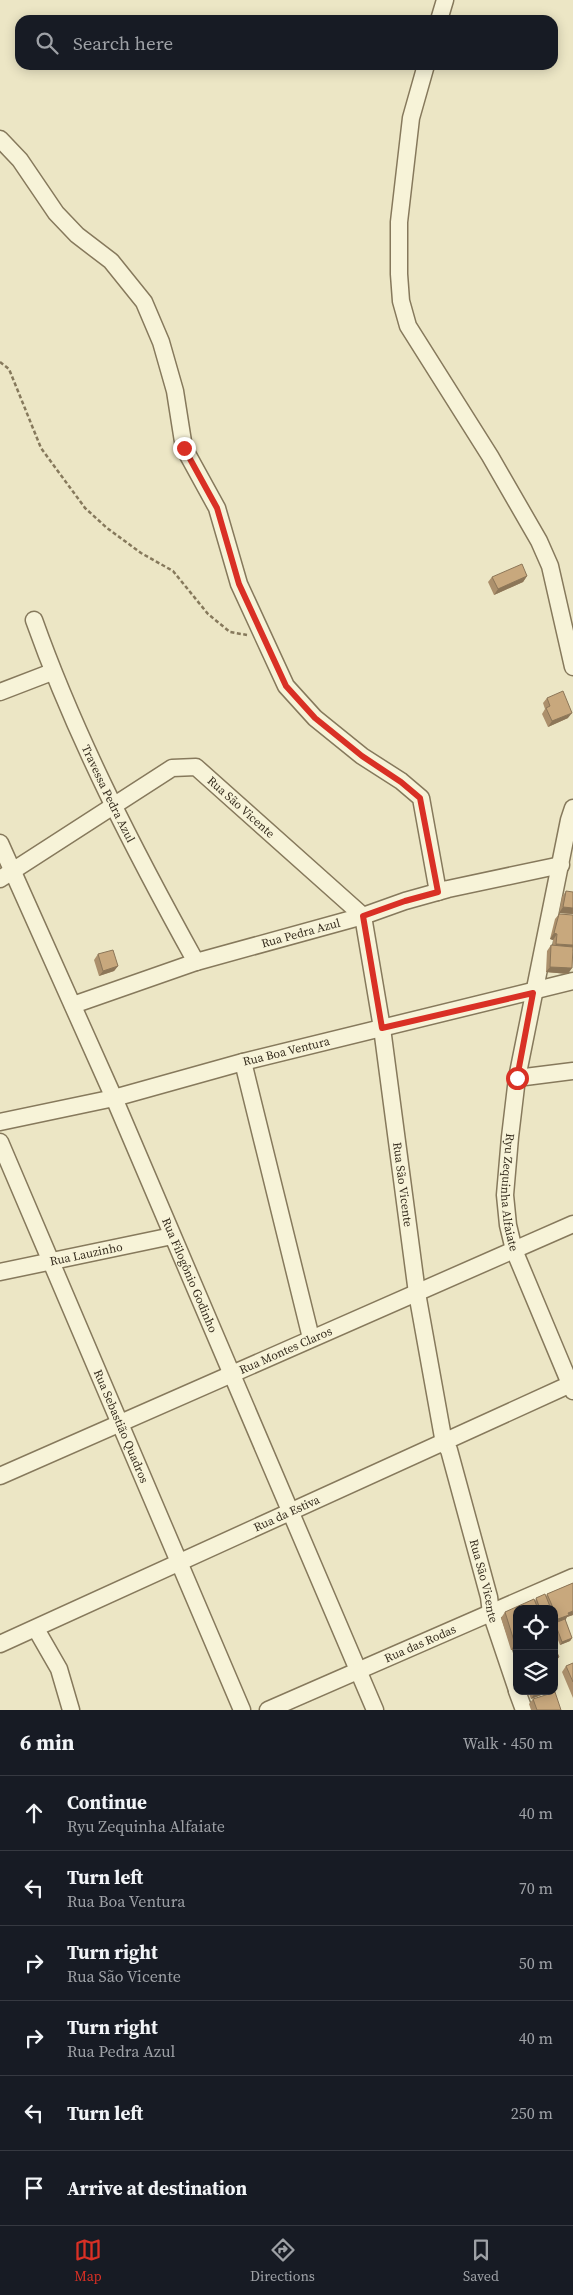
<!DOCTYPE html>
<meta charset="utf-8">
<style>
:root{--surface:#171b24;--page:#20242c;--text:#f1f3f6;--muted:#9ea1a6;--line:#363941;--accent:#d93025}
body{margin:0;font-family:"Source Serif 4",serif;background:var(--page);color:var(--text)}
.controls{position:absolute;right:15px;bottom:15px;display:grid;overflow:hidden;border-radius:10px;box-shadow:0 2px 12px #0003}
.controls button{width:45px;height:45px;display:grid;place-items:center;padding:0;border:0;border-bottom:1px solid var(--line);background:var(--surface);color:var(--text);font:25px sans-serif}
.stop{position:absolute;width:15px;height:15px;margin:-11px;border:4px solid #d93025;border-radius:50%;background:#fff}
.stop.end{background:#d93025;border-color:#fff;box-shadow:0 1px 5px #0008}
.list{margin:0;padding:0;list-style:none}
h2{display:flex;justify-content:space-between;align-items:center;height:65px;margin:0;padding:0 20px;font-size:21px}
h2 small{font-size:16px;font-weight:400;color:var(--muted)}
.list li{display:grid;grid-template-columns:32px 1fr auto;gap:15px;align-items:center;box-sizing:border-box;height:75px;padding:0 20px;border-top:1px solid var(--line)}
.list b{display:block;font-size:19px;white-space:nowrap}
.list p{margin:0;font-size:16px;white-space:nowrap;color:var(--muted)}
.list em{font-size:16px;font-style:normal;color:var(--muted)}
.icon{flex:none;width:28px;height:28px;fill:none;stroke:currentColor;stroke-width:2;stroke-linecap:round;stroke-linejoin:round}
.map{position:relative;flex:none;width:573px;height:1710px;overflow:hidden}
.search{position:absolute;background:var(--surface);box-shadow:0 2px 12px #0003;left:15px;right:15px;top:15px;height:55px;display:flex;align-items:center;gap:12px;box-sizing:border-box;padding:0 18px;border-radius:15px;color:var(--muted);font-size:19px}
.sheet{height:515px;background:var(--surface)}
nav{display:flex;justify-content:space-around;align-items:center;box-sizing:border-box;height:70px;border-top:1px solid var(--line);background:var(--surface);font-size:14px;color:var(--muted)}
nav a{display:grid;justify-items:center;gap:2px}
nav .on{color:var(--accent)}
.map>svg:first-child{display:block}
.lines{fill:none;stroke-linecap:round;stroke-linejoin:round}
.street-casing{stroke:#86795c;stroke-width:19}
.path{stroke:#86795c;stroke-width:2.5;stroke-dasharray:4 2.5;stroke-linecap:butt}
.street{stroke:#f7f3d8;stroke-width:16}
.wall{fill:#ac906c}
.shaded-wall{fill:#8c7658}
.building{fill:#c8a87d;stroke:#8c7658}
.route{stroke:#d93025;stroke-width:6}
.labels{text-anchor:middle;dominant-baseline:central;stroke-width:4;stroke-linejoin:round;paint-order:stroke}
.street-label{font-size:12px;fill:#372e1f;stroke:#f4efd5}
</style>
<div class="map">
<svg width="573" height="1710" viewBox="0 0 573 1710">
<rect width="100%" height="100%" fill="#ece6c5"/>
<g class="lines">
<!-- street casing -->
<g class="street-casing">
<g id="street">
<path d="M439,20L445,0"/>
<path d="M426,65L411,118L399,222V274L401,301L408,326L490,456L539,541L550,566L573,667"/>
<path d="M0,139L20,160L56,213L77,235L111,261L144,302L161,342L175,391L184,448L217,508L239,584L286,686L315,718L362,756L401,781L421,798L438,892"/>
<path id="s1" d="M34,620C76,738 135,852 196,962"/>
<path d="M0,692L52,672"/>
<path id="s2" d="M573,808L569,820L517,1078L510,1137L505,1195L508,1225L514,1250L573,1391"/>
<path id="s3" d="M0,843L114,1098L375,1710"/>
<path id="s4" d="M0,879L172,768L196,767L363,916L382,1028L417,1293L444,1443L449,1450L489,1597L491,1613L517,1690"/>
<path id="s5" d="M73,1005L196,962L363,916L405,901L448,889L561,865"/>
<path d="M243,1062L311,1338"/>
<path d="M517,1078L573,1071"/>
<path id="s6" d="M0,1122L114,1098L243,1062L573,981"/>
<path id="s7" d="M0,1142L242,1710"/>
<path id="s8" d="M0,1272L172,1236"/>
<path id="s9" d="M0,1476L573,1224"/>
<path d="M36,1629L59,1669L71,1710"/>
<path id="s10" d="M0,1644L573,1383"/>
<path d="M517,1691L524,1710"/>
<path id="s11" d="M268,1710L573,1577"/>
</g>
</g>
<!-- path -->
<path class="path" d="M0,362L9,369L41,448L85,508L107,528L141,553L173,571L208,614L230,632L247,635"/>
<!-- street -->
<use href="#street" class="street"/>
</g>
<!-- wall -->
<path class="wall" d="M527,576L523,582L494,595L488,582L492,577Z
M547,698L568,718L548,727L542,714L545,709L543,703Z
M566,891L573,914L559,913L562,897Z
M559,914L568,974L546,972L547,951L551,945H553V940L550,939L555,919Z
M98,954L118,966L114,971L99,976L94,960Z
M573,1583V1615L567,1617L565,1620L572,1638L570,1641L560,1645L554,1630V1609H517V1648L511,1650L501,1618L505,1612L535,1601L536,1598L546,1596L547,1594Z
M573,1663V1698L562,1672L566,1666Z
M528,1691H549V1692L531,1699Z
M533,1699L561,1710H531L529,1704Z"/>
<!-- shaded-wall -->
<path class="shaded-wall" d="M527,576L523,582L494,595L498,589Z
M572,713L568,718L548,727L552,721Z
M563,907L573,908V914L559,913Z
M554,933L557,934L553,940L550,939Z
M556,944L573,945V951L552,950Z
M118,966L114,971L99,976L103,971Z
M550,967L572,968L568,974L546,972Z
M573,1611V1615L567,1617L565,1621L554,1625L558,1619L568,1613Z
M572,1638L570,1641L560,1645L562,1642Z
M517,1643V1648L511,1650L515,1644Z
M559,1657L555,1663H554V1659Z
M540,1691H549V1692L531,1699L535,1693Z"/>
<!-- building -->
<path class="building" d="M522,564L527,576L498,589L492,577Z
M563,691L572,713L552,721L546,708L550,706L547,698Z
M566,891L573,892V908L563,907Z
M559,914L573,915V945L556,944L557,934L554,933Z
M551,945L573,947L572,968L550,967Z
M113,950L118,966L103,971L98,954Z
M573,1583V1611L568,1613L569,1615L558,1619L547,1594Z
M545,1594L551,1609H540L536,1598Z
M534,1599L538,1609H517V1643L515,1644L505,1612Z
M565,1619L572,1638L562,1642L555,1623Z
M554,1646L559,1657L554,1659Z
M573,1663V1682L566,1666Z
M555,1692L561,1710H537L533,1699Z"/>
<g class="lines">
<!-- route -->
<path class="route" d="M184,448L217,508L239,584L286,686L315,718L362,756L401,782L420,798L438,892L405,901L363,916L382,1028L533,993L517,1078"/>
</g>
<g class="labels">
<!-- street labels -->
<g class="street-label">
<text stroke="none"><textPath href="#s1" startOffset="189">Travessa Pedra Azul</textPath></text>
<text stroke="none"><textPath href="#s4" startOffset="289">Rua São Vicente</textPath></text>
<text stroke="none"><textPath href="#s5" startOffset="239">Rua Pedra Azul</textPath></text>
<text stroke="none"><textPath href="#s6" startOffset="295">Rua Boa Ventura</textPath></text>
<text stroke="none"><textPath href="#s4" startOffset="724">Rua São Vicente</textPath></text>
<text stroke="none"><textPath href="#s2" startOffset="391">Ryu Zequinha Alfaiate</textPath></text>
<text stroke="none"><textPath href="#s8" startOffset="88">Rua Lauzinho</textPath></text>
<text stroke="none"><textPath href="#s3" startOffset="472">Rua Filogônio Godinho</textPath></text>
<text stroke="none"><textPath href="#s9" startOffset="312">Rua Montes Claros</textPath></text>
<text stroke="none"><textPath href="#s7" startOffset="309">Rua Sebastião Quadros</textPath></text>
<text stroke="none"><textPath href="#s10" startOffset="315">Rua da Estiva</textPath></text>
<text stroke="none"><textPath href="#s4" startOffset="1130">Rua São Vicente</textPath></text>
<text stroke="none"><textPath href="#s11" startOffset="166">Rua das Rodas</textPath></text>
</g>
</g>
</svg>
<div class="controls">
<button><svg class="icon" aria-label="locate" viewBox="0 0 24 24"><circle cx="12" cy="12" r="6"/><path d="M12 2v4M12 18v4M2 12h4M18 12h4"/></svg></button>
<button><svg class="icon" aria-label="layers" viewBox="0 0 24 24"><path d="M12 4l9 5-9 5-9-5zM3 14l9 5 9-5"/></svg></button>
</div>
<div class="stop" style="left:517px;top:1078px"></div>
<div class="stop end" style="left:184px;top:448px"></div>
<div class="search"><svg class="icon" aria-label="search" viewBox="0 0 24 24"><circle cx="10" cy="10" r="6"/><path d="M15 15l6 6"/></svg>Search here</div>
</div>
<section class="sheet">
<h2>6 min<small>Walk · 450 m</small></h2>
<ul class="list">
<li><svg class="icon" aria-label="ahead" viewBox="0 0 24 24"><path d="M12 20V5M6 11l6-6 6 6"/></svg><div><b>Continue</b><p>Ryu Zequinha Alfaiate</p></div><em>40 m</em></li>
<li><svg class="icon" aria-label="left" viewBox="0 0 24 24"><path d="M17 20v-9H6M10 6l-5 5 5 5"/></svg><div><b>Turn left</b><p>Rua Boa Ventura</p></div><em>70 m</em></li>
<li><svg class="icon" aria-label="right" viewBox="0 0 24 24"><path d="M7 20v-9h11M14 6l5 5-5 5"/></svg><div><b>Turn right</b><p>Rua São Vicente</p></div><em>50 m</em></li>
<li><svg class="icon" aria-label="right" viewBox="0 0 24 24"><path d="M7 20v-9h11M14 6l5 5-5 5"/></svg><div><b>Turn right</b><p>Rua Pedra Azul</p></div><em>40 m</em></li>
<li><svg class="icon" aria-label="left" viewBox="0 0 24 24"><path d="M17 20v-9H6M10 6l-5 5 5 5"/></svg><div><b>Turn left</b></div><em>250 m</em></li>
<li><svg class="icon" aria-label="arrive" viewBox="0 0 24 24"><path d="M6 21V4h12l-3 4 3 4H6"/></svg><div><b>Arrive at destination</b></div></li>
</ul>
</section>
<nav>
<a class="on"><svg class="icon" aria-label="map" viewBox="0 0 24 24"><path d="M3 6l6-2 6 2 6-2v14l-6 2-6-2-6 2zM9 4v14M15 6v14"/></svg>Map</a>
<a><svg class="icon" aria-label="directions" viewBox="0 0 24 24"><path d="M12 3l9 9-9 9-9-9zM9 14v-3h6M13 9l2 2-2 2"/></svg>Directions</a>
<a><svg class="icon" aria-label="saved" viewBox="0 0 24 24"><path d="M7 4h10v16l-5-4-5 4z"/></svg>Saved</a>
</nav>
